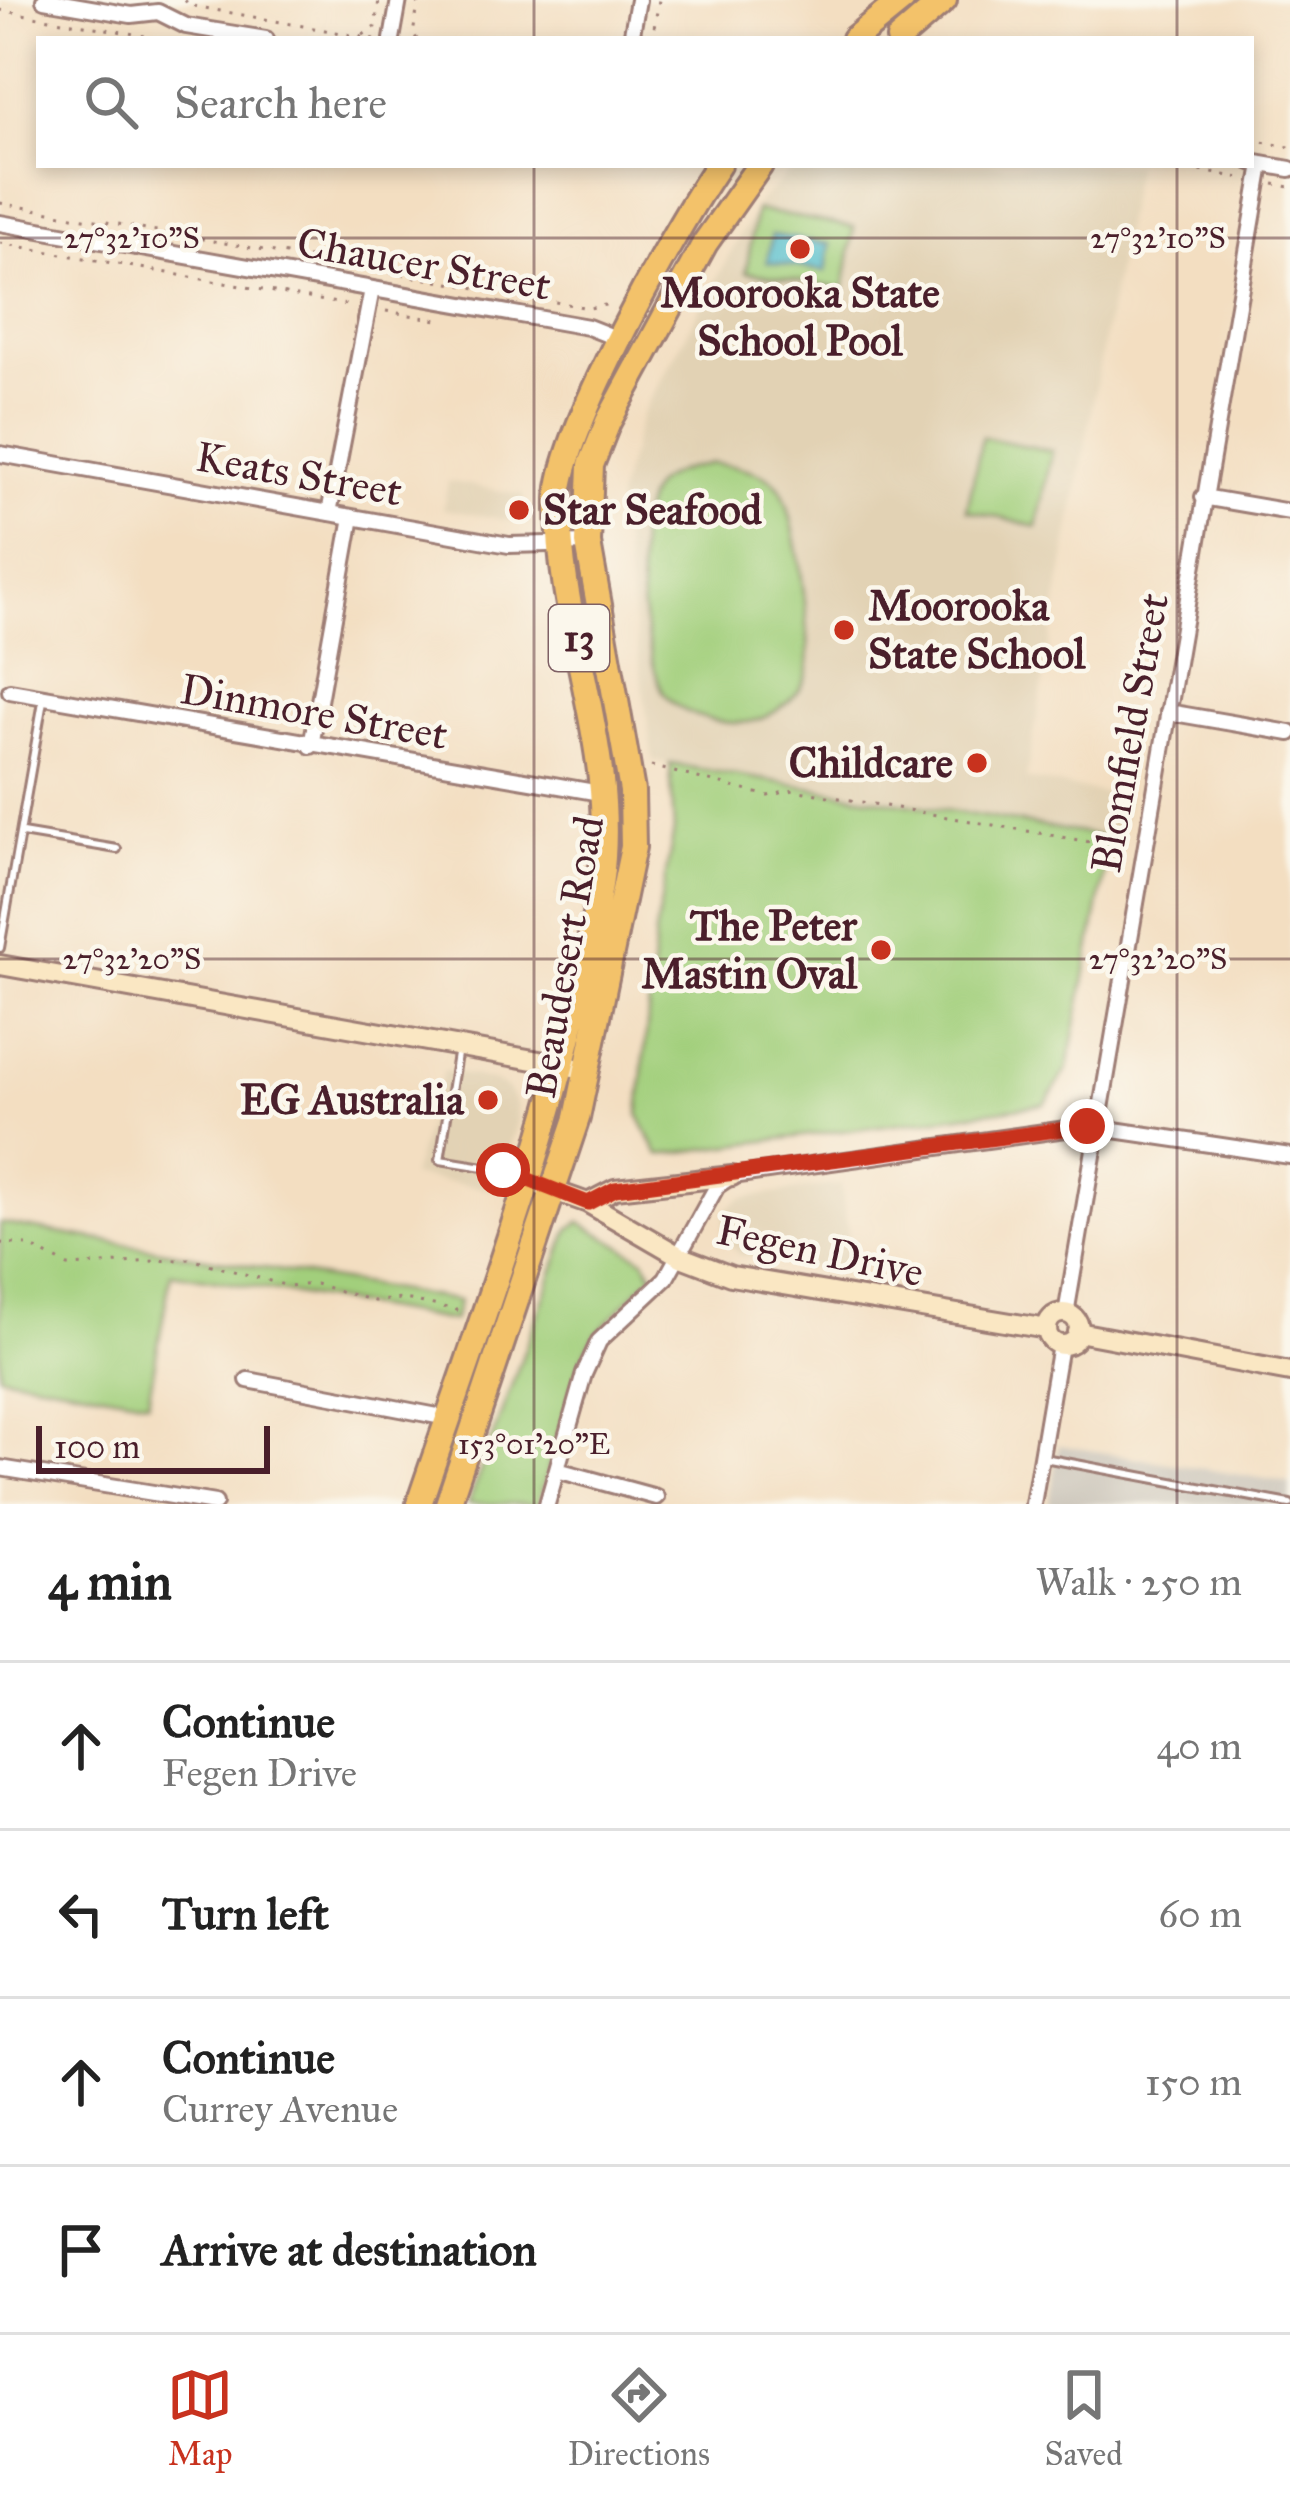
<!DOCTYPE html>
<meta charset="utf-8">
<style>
:root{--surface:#fff;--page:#f2f2f2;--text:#222;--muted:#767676;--line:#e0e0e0;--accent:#c8321e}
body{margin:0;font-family:"IM FELL Great Primer",serif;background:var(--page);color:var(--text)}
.scale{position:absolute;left:36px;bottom:30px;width:234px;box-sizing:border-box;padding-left:12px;border:6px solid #4a1f2b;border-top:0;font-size:33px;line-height:42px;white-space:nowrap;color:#4a1f2b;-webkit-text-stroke:9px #fbf7ec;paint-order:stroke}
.stop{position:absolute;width:36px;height:36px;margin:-27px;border:9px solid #c8321e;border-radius:50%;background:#fff}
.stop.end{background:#c8321e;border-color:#fff;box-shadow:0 3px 12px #0008}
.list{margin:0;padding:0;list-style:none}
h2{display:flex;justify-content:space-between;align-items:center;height:156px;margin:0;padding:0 48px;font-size:51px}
h2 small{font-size:39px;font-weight:400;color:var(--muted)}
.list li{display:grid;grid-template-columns:78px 1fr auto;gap:36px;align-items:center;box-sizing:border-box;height:168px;padding:0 48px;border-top:3px solid var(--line)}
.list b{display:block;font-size:45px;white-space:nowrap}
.list p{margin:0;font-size:39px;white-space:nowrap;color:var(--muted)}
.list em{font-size:39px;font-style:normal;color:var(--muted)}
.icon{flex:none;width:66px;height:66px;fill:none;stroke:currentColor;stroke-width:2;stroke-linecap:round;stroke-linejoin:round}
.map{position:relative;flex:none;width:1290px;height:1504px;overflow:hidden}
.search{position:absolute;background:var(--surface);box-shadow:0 6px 18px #0003;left:36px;right:36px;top:36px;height:132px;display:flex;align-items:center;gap:30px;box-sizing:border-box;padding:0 42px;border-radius:0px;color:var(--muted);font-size:45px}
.sheet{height:828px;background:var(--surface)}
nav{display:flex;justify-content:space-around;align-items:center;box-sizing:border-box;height:168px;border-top:3px solid var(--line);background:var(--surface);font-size:33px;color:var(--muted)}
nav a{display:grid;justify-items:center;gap:6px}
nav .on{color:var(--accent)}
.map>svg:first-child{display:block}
.built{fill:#e2d2b4}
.industrial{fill:#c9c3b8}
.green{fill:#a2cf7c;stroke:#767754;stroke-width:3}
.water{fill:#52becc;stroke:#4e6e7c;stroke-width:3}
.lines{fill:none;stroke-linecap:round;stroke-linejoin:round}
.lane-casing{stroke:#9e7e76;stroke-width:12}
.street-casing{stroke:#9e7e76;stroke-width:20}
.secondary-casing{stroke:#9e7e76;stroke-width:24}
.highway-casing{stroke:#9e7e76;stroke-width:30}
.path{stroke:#9e7e76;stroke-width:3;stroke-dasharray:3 9;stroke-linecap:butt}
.lane{stroke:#fff;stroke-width:6}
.street{stroke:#fff;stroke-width:14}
.secondary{stroke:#fae7c3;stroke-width:18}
.highway{stroke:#f3c26a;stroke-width:24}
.route{stroke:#c8321e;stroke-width:15}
.ticks{fill:none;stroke:#4a1f2b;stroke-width:3;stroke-opacity:0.45}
.poi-dot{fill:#c8321e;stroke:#fbf7ec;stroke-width:4.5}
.labels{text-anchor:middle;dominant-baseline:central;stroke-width:9;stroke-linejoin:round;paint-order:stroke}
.shield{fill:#fbf7ec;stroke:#7f6065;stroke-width:3}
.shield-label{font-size:39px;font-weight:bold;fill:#4a1f2b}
.street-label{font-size:42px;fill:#4a1f2b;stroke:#fbf7ec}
.poi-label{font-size:42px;font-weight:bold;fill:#4a1f2b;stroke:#fbf7ec;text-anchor:end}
.ticks-label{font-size:30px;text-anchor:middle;fill:#4a1f2b;stroke:#fbf7ec;stroke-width:9;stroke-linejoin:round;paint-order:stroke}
</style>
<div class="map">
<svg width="1290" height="1504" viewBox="0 0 1290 1504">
<rect width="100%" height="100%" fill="#fbf7ec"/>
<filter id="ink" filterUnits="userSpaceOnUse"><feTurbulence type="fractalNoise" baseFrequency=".00833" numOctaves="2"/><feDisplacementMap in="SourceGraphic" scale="24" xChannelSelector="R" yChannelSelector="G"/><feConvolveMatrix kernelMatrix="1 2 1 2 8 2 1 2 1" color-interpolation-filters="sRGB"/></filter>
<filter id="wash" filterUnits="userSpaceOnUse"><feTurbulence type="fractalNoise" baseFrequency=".004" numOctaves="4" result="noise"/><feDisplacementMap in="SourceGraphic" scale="48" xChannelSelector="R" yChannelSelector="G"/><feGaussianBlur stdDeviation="2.7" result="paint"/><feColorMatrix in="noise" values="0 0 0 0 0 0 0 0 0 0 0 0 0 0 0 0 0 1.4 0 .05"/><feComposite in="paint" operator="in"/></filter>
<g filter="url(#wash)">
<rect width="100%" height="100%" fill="#f3dec1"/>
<!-- built -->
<path class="built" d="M797,165H1135L1026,779L1127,797L1120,839L653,761L617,499L642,414L759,202Z
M448,481L523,495L529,524L443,509Z
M444,1070L494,1081L508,1089L517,1106V1125L496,1190L411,1176Z
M841,1184L854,1275L739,1255L722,1234L725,1210L742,1198Z"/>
<!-- industrial -->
<path class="industrial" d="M1059,1445L1290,1483V1504H1049Z"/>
<!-- green -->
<path class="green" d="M756,210L854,227L844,289L746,272Z
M982,437L1052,451L1037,527L967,510Z
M711,463C734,467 763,468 779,487C796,508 814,648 807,675C800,697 775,715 754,721C726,727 678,717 663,691C643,654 623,507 660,481C673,471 696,467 711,463Z
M670,764L1111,838L1068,1068L1045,1104L659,1155L639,1116L655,934L674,830Z
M580,1222L644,1259L653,1274L593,1337L578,1368L538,1504H468L569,1229Z
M0,1223L459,1301L453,1321L171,1273L148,1401L0,1375Z"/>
<!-- water -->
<path class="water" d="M772,235L830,244L826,271L767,262Z"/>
</g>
<g filter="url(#ink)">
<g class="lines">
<!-- lane casing -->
<g class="lane-casing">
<path id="lane" d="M22,833L117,849
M0,948L43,701
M458,1048L440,1160L503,1170L521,1179
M1044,1458L1290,1504"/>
</g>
<!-- street casing -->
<g class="street-casing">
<path id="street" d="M44,0L131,15L158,12L186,26L266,39
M392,39L399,0
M631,39L638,0
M1251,162L1290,169
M0,223L588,327L621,340
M0,454L509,545L588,543
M1203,497L1290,512
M329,513L372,289
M10,691L606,794
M1168,712L1290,733
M311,746L352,517
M1066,1314L1262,164
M248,1380L448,1418
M0,1468L215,1503
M557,1470L656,1497
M547,1504L584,1374L599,1341L666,1278L717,1186L732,1176L1087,1126L1290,1156
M1033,1504L1060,1345"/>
</g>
<!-- secondary casing -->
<g class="secondary-casing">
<path id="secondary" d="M0,965L573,1067
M543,1187L588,1203L681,1257L731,1276L1047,1329
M588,1203L615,1189L732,1176
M1047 1329a16 16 0 1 1 32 0a16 16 0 1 1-32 0Z
M1078,1332L1290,1372"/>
</g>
<!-- highway casing -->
<g class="highway-casing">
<path id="highway" d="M854,39L902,0
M899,39L944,0
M419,1504C487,1302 567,1096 600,885C620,752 557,631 559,499C560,432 677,225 718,165
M448,1504L577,1118L633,847L632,791L588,543L591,465L608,422L705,243L760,165"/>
</g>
<!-- path -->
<path class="path" d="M185,0L188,5L374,39
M0,10L162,39
M363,35L375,27L379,0
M417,39L413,34L419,0
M652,39L659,0
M1251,140L1290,147
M1165,165L1247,179
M1274,184L1290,187
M0,203L589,308L611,304
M0,243L353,306
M386,311L444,321
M651,766L768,796L794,790L1130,849
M0,1243L28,1245L68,1266L190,1259L288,1286L315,1284L374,1301L405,1299L462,1311"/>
<!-- lane -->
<use href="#lane" class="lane"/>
<!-- street -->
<use href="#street" class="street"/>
<!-- secondary -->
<use href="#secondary" class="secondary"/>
<!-- highway -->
<use href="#highway" class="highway"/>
</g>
</g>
<g class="lines" filter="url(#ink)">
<!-- route -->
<path class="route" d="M503,1170L588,1203L615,1189L1087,1126"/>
</g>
<!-- ticks -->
<path class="ticks" d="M534,0V39M1177,0V39M534,165V1504M1177,165V1504M0,238H1290M0,959H1290"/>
<!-- markers -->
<g class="poi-dot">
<circle cx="800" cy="249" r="12"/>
<circle cx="519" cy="510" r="12"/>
<circle cx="844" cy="630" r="12"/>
<circle cx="977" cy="763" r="12"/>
<circle cx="881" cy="950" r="12"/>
<circle cx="488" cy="1100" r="12"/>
</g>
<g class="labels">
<!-- shield labels -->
<rect class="shield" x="549" y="605" width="60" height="66" rx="9"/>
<g class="shield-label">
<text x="579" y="638">13</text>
</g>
<!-- street labels -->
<g class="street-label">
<text transform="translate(424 264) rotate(10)">Chaucer Street</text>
<text transform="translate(299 474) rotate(10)">Keats Street</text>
<text transform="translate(314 712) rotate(10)">Dinmore Street</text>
<text transform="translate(1130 733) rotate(-80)">Blomfield Street</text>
<text transform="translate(565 957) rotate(-80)">Beaudesert Road</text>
<text transform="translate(820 1251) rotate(12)">Fegen Drive</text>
</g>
<!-- poi labels -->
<g class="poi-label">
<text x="800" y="293" text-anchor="middle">Moorooka State<tspan x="800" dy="48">School Pool</tspan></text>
<text x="543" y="510" text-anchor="start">Star Seafood</text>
<text x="868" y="606" text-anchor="start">Moorooka<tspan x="868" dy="48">State School</tspan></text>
<text x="953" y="763">Childcare</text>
<text x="857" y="926">The Peter<tspan x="857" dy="48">Mastin Oval</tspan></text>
<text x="464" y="1100">EG Australia</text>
</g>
</g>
<g class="ticks-label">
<text x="132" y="248">27°32'10"S</text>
<text x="1158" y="248">27°32'10"S</text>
<text x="132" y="969">27°32'20"S</text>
<text x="1158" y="969">27°32'20"S</text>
<text x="534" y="1454">153°01'20"E</text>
</g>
</svg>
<div class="scale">100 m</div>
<div class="stop" style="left:503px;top:1170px"></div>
<div class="stop end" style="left:1087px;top:1126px"></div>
<div class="search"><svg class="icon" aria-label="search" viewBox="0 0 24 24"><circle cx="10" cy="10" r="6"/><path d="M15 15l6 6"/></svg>Search here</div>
</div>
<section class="sheet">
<h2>4 min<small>Walk · 250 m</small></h2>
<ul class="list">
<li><svg class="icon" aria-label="ahead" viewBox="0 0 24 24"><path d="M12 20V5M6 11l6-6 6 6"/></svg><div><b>Continue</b><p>Fegen Drive</p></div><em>40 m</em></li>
<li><svg class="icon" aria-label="left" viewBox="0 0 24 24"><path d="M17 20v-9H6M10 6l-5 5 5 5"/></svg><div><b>Turn left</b></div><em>60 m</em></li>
<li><svg class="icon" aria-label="ahead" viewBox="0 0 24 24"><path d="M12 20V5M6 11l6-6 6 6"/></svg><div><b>Continue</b><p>Currey Avenue</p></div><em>150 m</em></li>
<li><svg class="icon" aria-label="arrive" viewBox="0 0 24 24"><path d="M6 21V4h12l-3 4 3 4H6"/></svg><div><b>Arrive at destination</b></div></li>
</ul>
</section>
<nav>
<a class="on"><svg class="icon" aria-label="map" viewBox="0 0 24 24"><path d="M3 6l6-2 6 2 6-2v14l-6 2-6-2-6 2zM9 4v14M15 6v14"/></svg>Map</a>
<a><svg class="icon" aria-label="directions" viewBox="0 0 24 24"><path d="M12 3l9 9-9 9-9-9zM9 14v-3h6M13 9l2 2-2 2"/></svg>Directions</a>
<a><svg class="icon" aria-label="saved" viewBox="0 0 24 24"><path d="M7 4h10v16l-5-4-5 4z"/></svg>Saved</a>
</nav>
